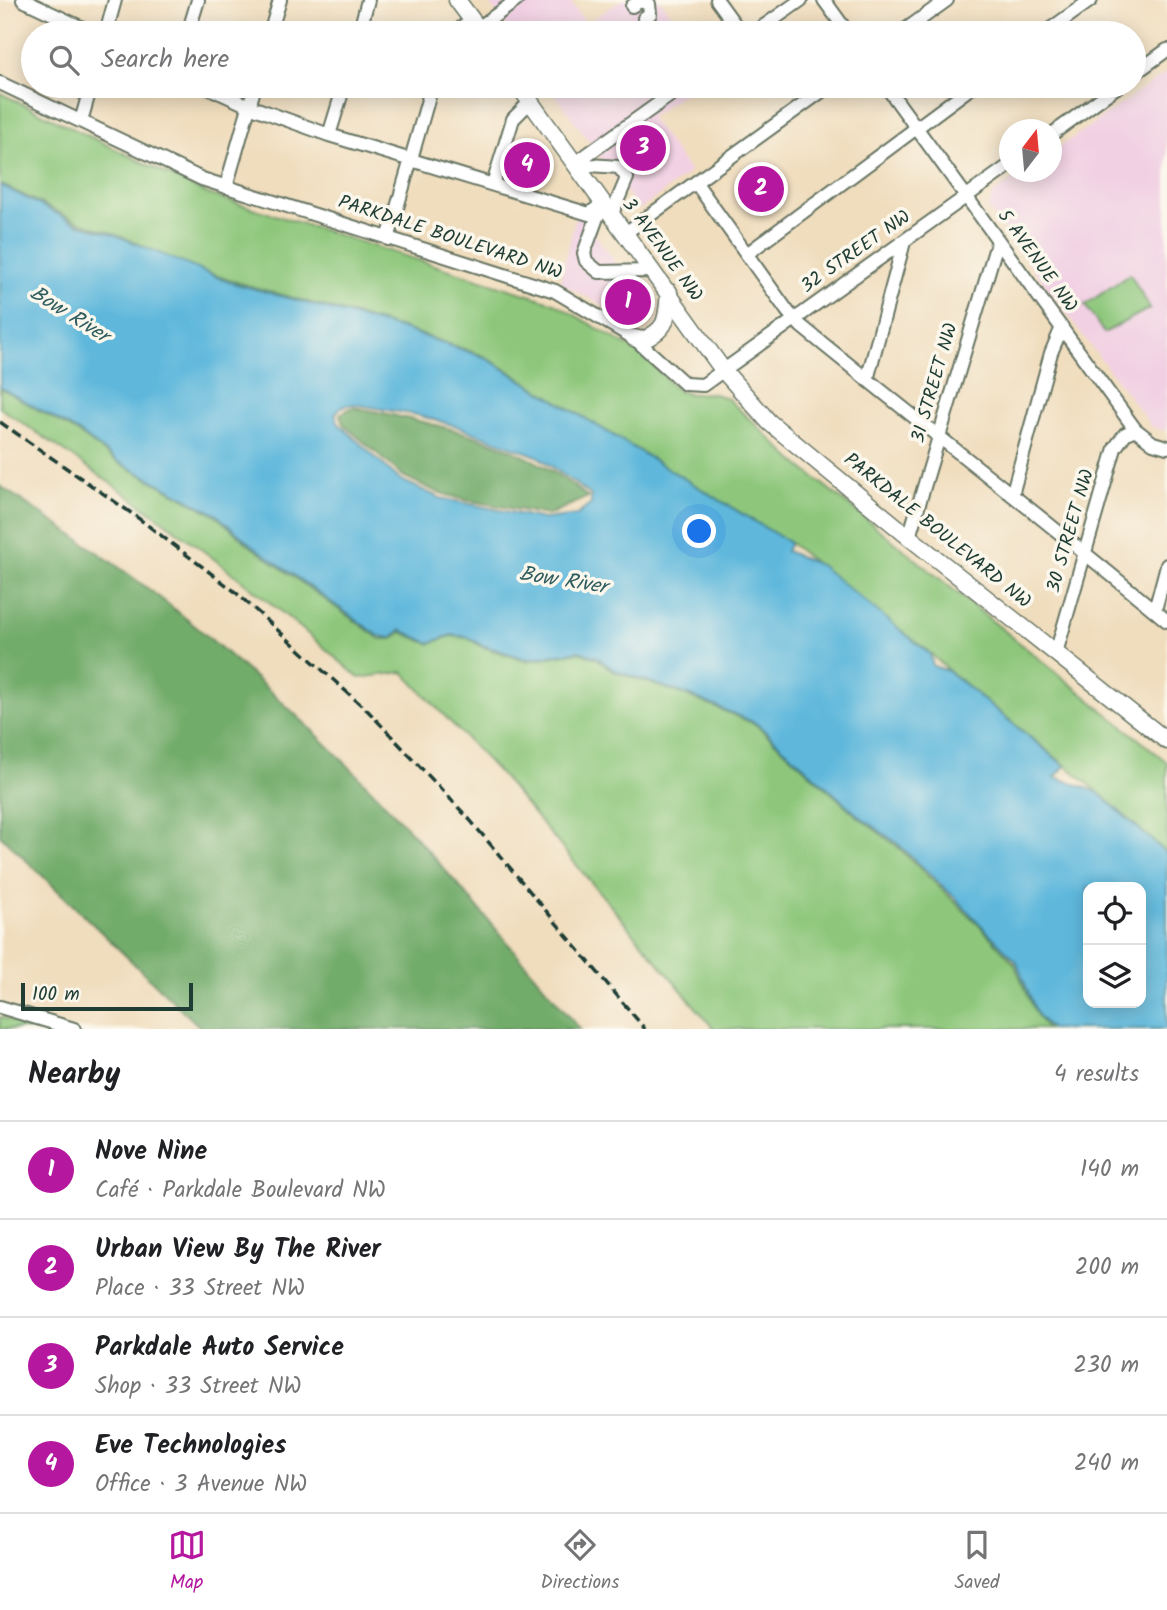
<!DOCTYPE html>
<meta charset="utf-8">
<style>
:root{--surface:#fff;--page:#f2f2f2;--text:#202124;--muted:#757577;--line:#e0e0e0;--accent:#b5179e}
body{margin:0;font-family:Kalam,sans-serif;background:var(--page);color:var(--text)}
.controls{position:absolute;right:21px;bottom:21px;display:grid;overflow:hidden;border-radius:14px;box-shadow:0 4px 18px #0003}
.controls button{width:63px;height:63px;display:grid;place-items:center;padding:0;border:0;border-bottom:2px solid var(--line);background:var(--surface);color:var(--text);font:35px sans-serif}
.compass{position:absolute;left:999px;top:119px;width:63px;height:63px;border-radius:50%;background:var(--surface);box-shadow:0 4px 18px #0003;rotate:16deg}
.scale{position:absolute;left:21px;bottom:18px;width:172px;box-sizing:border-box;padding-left:7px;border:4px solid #1f3d34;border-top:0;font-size:19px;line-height:24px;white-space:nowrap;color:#1f3d34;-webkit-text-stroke:5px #fbf7ec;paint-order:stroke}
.you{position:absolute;left:700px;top:532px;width:24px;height:24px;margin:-18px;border:5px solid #fff;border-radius:50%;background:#1a73e8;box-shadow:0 0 0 10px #1a73e833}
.badge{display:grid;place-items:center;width:46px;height:46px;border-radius:50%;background:var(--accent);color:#fff;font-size:23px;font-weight:700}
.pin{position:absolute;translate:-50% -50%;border:4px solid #fff;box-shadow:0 2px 7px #0006}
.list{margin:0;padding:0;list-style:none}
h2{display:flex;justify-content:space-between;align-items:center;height:91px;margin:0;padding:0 28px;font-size:30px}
h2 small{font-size:23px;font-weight:400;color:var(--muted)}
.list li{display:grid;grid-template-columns:46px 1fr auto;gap:21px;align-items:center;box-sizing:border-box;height:98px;padding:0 28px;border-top:2px solid var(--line)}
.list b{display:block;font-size:26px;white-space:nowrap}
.list p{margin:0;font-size:23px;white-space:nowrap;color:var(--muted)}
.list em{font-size:23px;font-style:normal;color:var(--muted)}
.icon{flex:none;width:38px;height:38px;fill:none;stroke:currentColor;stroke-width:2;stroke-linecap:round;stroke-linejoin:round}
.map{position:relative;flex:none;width:1167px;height:1029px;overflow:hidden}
.search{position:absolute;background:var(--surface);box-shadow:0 4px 18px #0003;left:21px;right:21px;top:21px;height:77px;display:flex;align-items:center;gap:18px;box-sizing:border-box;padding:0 24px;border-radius:38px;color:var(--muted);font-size:26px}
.sheet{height:483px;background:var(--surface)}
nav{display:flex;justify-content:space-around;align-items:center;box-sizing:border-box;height:98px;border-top:2px solid var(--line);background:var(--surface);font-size:19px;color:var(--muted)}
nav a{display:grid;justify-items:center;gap:4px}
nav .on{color:var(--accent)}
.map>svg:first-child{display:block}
.built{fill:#f1d0e3}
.green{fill:#8ec77b;stroke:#568258;stroke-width:2}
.forest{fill:#72ac6b;stroke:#487450;stroke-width:2}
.water{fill:#5eb8dc;stroke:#3e7a88;stroke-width:2;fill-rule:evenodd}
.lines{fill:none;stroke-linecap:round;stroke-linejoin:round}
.minor-casing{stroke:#687564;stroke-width:16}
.major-casing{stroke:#687564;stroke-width:19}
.minor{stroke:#fff;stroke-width:12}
.major{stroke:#fff;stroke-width:16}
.rail{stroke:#1f3d34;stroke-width:3.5;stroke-dasharray:10 5;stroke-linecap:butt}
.labels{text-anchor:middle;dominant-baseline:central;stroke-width:7;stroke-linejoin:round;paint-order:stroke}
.street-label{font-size:19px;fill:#1f3d34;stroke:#fbf7ec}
.water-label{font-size:21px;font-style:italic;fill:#2f5c5e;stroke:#fbf7ec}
</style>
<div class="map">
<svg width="1167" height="1029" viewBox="0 0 1167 1029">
<rect width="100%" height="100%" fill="#fbf7ec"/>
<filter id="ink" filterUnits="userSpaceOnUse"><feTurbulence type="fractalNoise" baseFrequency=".0143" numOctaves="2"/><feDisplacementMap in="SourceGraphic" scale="14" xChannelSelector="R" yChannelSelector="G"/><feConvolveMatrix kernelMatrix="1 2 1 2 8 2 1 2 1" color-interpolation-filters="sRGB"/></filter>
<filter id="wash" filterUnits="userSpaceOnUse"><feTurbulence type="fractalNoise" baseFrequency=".00686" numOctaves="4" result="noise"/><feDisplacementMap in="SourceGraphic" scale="28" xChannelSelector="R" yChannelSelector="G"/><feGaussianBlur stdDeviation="1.57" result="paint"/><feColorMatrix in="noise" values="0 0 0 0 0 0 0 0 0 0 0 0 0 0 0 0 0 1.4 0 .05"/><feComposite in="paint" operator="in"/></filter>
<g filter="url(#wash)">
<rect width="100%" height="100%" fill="#f0ddbd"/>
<!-- built -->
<path class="built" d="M487,0H569L586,23L622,0H660L685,33H511Z
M1167,72V431L1152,427L988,209L994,193L1024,172H1052V152Z
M549,86H694L650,117L690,172L639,210Z
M577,210L657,319L641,328L608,308L560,283Z"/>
<!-- green -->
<path class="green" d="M0,93L208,194L554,303L643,355L678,391L691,394L711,393L727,398L794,461L1167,762V853L1097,791L949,671L930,653L790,543L484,356L402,328L229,280L189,266L113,233L79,222L0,184Z
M1130,274L1150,308L1104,333L1085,305Z
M0,388L78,433L119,463L215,515L249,545L380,639H392L401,632L429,644L451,636L468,638L482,647L527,661L578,652L596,658L613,671L688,696L755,724L858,817L897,846L981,927L1014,963L1037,1016L1048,1029H714L501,775L403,672L359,678C247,578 125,490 0,408Z
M0,1017L41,1029H0Z"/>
<!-- forest -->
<path class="forest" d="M353,407C418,420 485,433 544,466C559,475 574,486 588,497L548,515L466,500L437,492L403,476L343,424L340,414Z
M0,486C45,516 91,547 135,579C183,614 229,654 273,694C386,795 483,913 580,1029H202L0,835Z"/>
<!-- water -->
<path class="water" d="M0,185L78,224L113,234L229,282L402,329L484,357L790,543L786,551L820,565L930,654L933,666L948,671L1065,766L1055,777L1097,792L1167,854V1029H1051L1038,1016L1016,961L955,898L898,844L859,816L756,723L689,695L614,670L597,657L579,651L527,659L482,645L468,637L451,635L429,643L401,630L391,638L379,636L250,544L216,514L119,462L79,432L0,387ZM353,404L417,415L456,426L537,456L591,495V504L577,515L544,519L440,498L399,479L339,424L335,414L341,407ZM1088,887H1141V1003H1088Z"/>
</g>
<g filter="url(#ink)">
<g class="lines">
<!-- minor casing -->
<g class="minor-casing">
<path id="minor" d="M23,0L93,33
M717,0L741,33
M824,0L848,33
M632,6L640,1L649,4L650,14L644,18
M478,28L517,0
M106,33L115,0
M188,33L198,0
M270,33L280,0
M359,33L368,0
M454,33L472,20
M754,33L801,0
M901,33L947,0
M1045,33L1091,0
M1134,74L1167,50
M0,83L202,179L555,291L634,338L685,384L703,385L1010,165
M205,86L249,106L329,135L589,214L602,204
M886,86L1135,429L1153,443L1167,447
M81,121L91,86
M1052,134L1118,86
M329,135L344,86
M574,164L683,86
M574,164L619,167L627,178L611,216
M696,183L788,312L801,326C922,425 1047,520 1167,621
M493,184L513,119L531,101
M226,187L255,86
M602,204L584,253L586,261L599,272L653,271
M624,234L829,86
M388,239L432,86
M748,253L973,86
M867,380L904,242
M1012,495L1051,353L1062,327
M909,537L998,240
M1155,610L1167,565
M1056,653L1115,448L1125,434L1135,429
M0,1007L74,1029"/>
</g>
<!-- major casing -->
<g class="major-casing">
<path id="major" d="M457,0L478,28L487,33
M519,86L723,370L769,422L909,537L1167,741
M634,338L643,340C669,328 666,319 669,292"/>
</g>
<!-- minor -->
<use href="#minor" class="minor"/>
<!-- major -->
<use href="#major" class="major"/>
<!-- rail -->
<path class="rail" d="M0,422L134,515L233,590L368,711L470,820L645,1029"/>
</g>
</g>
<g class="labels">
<!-- street labels -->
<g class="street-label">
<text transform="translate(450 238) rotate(18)">PARKDALE BOULEVARD NW</text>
<text transform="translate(662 250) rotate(54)">3 AVENUE NW</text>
<text transform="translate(856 252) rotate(-35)">32 STREET NW</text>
<text transform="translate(1037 261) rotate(54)">5 AVENUE NW</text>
<text transform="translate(935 383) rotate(-74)">31 STREET NW</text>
<text transform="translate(937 531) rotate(39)">PARKDALE BOULEVARD NW</text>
<text transform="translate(1071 531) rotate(-74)">30 STREET NW</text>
</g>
<!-- water labels -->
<g class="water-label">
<text transform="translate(69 315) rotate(32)">Bow River</text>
<text transform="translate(563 581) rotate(9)">Bow River</text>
</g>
</g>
</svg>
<div class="controls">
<button><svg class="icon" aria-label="locate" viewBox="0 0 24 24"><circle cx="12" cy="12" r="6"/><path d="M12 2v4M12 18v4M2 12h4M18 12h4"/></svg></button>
<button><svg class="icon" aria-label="layers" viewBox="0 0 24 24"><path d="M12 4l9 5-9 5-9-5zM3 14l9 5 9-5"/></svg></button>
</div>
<svg class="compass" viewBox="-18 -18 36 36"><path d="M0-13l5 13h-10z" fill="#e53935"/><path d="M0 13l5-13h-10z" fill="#757577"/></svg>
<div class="scale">100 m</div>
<div class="you"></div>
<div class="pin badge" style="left:628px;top:302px">1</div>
<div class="pin badge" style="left:761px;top:189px">2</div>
<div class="pin badge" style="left:643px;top:148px">3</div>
<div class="pin badge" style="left:527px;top:165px">4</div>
<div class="search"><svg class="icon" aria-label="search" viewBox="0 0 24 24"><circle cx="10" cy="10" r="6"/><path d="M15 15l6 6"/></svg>Search here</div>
</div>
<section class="sheet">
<h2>Nearby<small>4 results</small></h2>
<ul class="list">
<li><span class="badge">1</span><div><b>Nove Nine</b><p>Café · Parkdale Boulevard NW</p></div><em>140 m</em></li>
<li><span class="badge">2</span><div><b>Urban View By The River</b><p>Place · 33 Street NW</p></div><em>200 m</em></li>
<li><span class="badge">3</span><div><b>Parkdale Auto Service</b><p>Shop · 33 Street NW</p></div><em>230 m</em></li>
<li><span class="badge">4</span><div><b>Eve Technologies</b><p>Office · 3 Avenue NW</p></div><em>240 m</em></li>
</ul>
</section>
<nav>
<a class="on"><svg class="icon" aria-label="map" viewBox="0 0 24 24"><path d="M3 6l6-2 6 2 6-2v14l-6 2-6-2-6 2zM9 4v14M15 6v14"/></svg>Map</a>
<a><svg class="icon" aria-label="directions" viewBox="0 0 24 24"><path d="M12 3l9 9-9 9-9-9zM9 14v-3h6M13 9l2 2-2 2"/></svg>Directions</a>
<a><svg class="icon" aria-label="saved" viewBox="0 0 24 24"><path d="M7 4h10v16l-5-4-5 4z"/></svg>Saved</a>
</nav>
